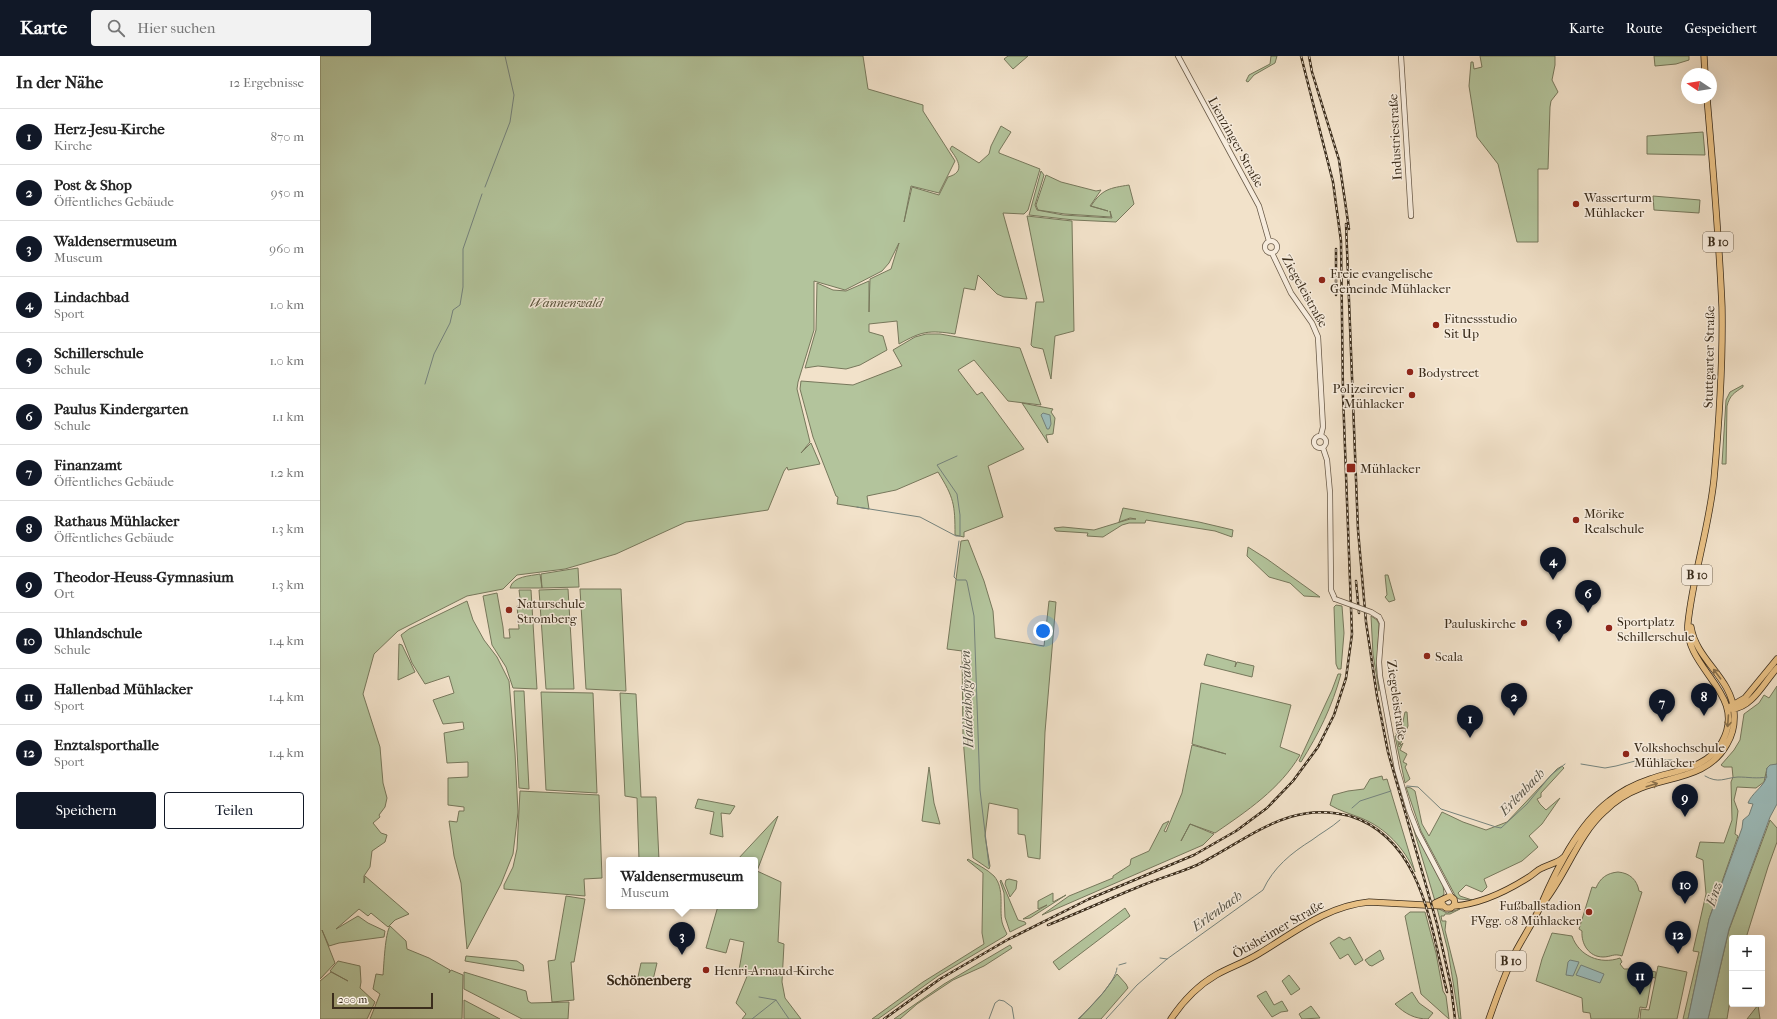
<!DOCTYPE html>
<html lang="de">
<meta charset="utf-8">
<style>
:root{--surface:#fff;--page:#f2f2f2;--text:#222;--muted:#767676;--line:#e0e0e0;--accent:#111827}
body{margin:0;font-family:"IM FELL French Canon",serif;background:var(--page);color:var(--text)}
.controls{position:absolute;right:12px;bottom:12px;display:grid;overflow:hidden;border-radius:4px;box-shadow:0 4px 16px #0002}
.controls button{width:36px;height:36px;display:grid;place-items:center;padding:0;border:0;border-bottom:1px solid var(--line);background:var(--surface);color:var(--text);font:20px sans-serif}
.compass{position:absolute;left:1361px;top:12px;width:36px;height:36px;border-radius:50%;background:var(--surface);box-shadow:0 4px 16px #0002;rotate:282deg}
.scale{position:absolute;left:12px;bottom:10px;width:101px;box-sizing:border-box;padding-left:4px;border:2px solid #3b2d1c;border-top:0;font-size:11px;line-height:14px;white-space:nowrap;color:#3b2d1c;-webkit-text-stroke:3px #f7ecdd;paint-order:stroke}
.you{position:absolute;left:723px;top:575px;width:14px;height:14px;margin:-10px;border:3px solid #fff;border-radius:50%;background:#1a73e8;box-shadow:0 0 0 6px #1a73e833}
.badge{display:grid;place-items:center;width:26px;height:26px;border-radius:50%;background:var(--accent);color:#fff;font-size:13px;font-weight:700}
.pin{position:absolute;translate:-50% -33px;filter:drop-shadow(0 1px 2px #0008)}
.pin::after{content:'';position:absolute;top:21px;width:14px;height:12px;background:inherit;clip-path:polygon(0 0,100% 0,50% 100%)}
.popup{position:absolute;left:286px;top:801px;width:152px;height:52px;box-sizing:border-box;display:grid;place-content:center;border-radius:4px;background:var(--surface);filter:drop-shadow(0 1px 3px #0005);font-size:13px;white-space:nowrap;color:var(--muted)}
.popup b{font-size:15px;color:var(--text)}
.popup::after{content:'';position:absolute;left:50%;top:100%;margin-left:-8px;border:8px solid transparent;border-top-color:var(--surface)}
.list{margin:0;padding:0;list-style:none}
h2{display:flex;justify-content:space-between;align-items:center;height:52px;margin:0;padding:0 16px;font-size:17px}
h2 small{font-size:13px;font-weight:400;color:var(--muted)}
.list li{display:grid;grid-template-columns:26px 1fr auto;gap:12px;align-items:center;box-sizing:border-box;height:56px;padding:0 16px;border-top:1px solid var(--line)}
.list b{display:block;font-size:15px;white-space:nowrap}
.list p{margin:0;font-size:13px;white-space:nowrap;color:var(--muted)}
.list em{font-size:13px;font-style:normal;color:var(--muted)}
.actions{display:flex;gap:8px;padding:12px 16px}
.actions a{flex:1;padding:9px 0;border:1px solid var(--accent);border-radius:4px;text-align:center;font-size:14px;color:var(--accent)}
.actions .main{background:var(--accent);color:#fff}
.icon{flex:none;width:22px;height:22px;fill:none;stroke:currentColor;stroke-width:2;stroke-linecap:round;stroke-linejoin:round}
.map{position:relative;flex:none;width:1457px;height:963px;overflow:hidden}
header{display:flex;align-items:center;gap:24px;box-sizing:border-box;height:56px;padding:0 20px;background:var(--accent);color:#fff}
header strong{font-size:19px}
nav{display:flex;gap:22px;margin-inline-start:auto;font-size:14px}
.search{width:280px;height:36px;background:var(--page);display:flex;align-items:center;gap:10px;box-sizing:border-box;padding:0 14px;border-radius:4px;color:var(--muted);font-size:15px}
main{display:flex}
aside{flex:1;background:var(--surface)}
.map>svg:first-child{display:block}
.green{fill:#b3c49c;stroke:#77785c}
.water{fill:#9cbdbd;stroke:#75837d}
.lines{fill:none;stroke-linecap:round;stroke-linejoin:round}
.stream{stroke:#75837d;stroke-width:1}
.minor-casing{stroke:#695a48;stroke-width:6}
.major-casing{stroke:#3b2d1c;stroke-width:7}
.minor{stroke:#f7ecdd;stroke-width:4.5}
.major{stroke:#e9c185;stroke-width:5.5}
.rail-casing{stroke:#3b2d1c;stroke-width:2.5}
.rail{stroke:#f7ecdd;stroke-width:1;stroke-dasharray:3;stroke-linecap:butt}
.minor-bridge-casing{stroke:#695a48;stroke-width:6;stroke-linecap:butt}
.minor-bridge{stroke:#f7ecdd;stroke-width:4.5}
.oneway{stroke:#89704b}
.poi-dot{fill:#8f2418;stroke:#f7ecdd;stroke-width:1.5}
.labels{text-anchor:middle;dominant-baseline:central;stroke-width:3;stroke-linejoin:round;paint-order:stroke}
.shield{fill:#f7ecdd;stroke:#736656;stroke-width:1}
.shield-label{font-size:12px;font-weight:bold;fill:#3b2d1c}
.street-label{font-size:13px;fill:#3b2d1c;stroke:#f7ecdd}
.poi-label{font-size:13px;fill:#3b2d1c;stroke:#f7ecdd;text-anchor:start}
.park-label{font-size:13px;font-style:italic;fill:#59533c;stroke:#f7ecdd}
.water-label{font-size:14px;font-style:italic;fill:#535144;stroke:#f7ecdd}
.quarter-label{font-size:15px;font-weight:bold;fill:#3b2d1c;stroke:#f7ecdd}
</style>
<header>
<strong>Karte</strong>
<div class="search"><svg class="icon" aria-label="search" viewBox="0 0 24 24"><circle cx="10" cy="10" r="6"/><path d="M15 15l6 6"/></svg>Hier suchen</div>
<nav><a>Karte</a><a>Route</a><a>Gespeichert</a></nav>
</header>
<main>
<aside>
<h2>In der Nähe<small>12 Ergebnisse</small></h2>
<ul class="list">
<li><span class="badge">1</span><div><b>Herz-Jesu-Kirche</b><p>Kirche</p></div><em>870 m</em></li>
<li><span class="badge">2</span><div><b>Post &amp; Shop</b><p>Öffentliches Gebäude</p></div><em>950 m</em></li>
<li><span class="badge">3</span><div><b>Waldensermuseum</b><p>Museum</p></div><em>960 m</em></li>
<li><span class="badge">4</span><div><b>Lindachbad</b><p>Sport</p></div><em>1.0 km</em></li>
<li><span class="badge">5</span><div><b>Schillerschule</b><p>Schule</p></div><em>1.0 km</em></li>
<li><span class="badge">6</span><div><b>Paulus Kindergarten</b><p>Schule</p></div><em>1.1 km</em></li>
<li><span class="badge">7</span><div><b>Finanzamt</b><p>Öffentliches Gebäude</p></div><em>1.2 km</em></li>
<li><span class="badge">8</span><div><b>Rathaus Mühlacker</b><p>Öffentliches Gebäude</p></div><em>1.3 km</em></li>
<li><span class="badge">9</span><div><b>Theodor-Heuss-Gymnasium</b><p>Ort</p></div><em>1.3 km</em></li>
<li><span class="badge">10</span><div><b>Uhlandschule</b><p>Schule</p></div><em>1.4 km</em></li>
<li><span class="badge">11</span><div><b>Hallenbad Mühlacker</b><p>Sport</p></div><em>1.4 km</em></li>
<li><span class="badge">12</span><div><b>Enztalsporthalle</b><p>Sport</p></div><em>1.4 km</em></li>
</ul>
<div class="actions"><a class="main">Speichern</a><a>Teilen</a></div>
</aside>
<div class="map">
<svg width="1457" height="963" viewBox="0 0 1457 963">
<rect width="100%" height="100%" fill="#f2e2ca"/>
<filter id="stains"><feTurbulence type="fractalNoise" baseFrequency=".005" numOctaves="4"/><feColorMatrix values="0 0 0 0 .2 0 0 0 0 .09 0 0 0 0 .02 0 0 0 .5 -.17"/></filter>
<radialGradient id="worn" r=".72"><stop offset=".6" stop-color="#630" stop-opacity="0"/><stop offset="1" stop-color="#630" stop-opacity=".3"/></radialGradient>
<!-- green -->
<path class="green" d="M0,0H543L548,33L603,49V55L635,105L619,137L591,130L584,166L592,131L619,139L628,121C646,116 638,104 630,93L632,90L659,107L669,98L671,90L681,70L691,76L679,95V97L720,113L708,154L704,158L683,157L707,243L684,241L677,238L658,219L655,234L644,232L635,278C609,274 602,275 579,288L577,265L549,268V276L563,280L567,294L540,309L526,313L498,310L485,312L496,274L497,227L513,234L526,235L549,225V256L550,223L571,213L579,187L569,207L562,215L525,234L494,225V274L478,326L477,333L490,386L481,397L491,387L500,408L468,414L467,411L464,415L448,454L366,466L296,498L245,513L197,519L183,533L147,540L78,575L54,598L43,638L60,691L63,727L67,742L65,751L59,759L60,761L53,767L61,777L67,779L65,786L52,795L50,811L44,820V827L45,820L89,858L75,864L68,871L51,857L48,860L39,853L16,873L38,860L48,867L65,875L64,881L19,887L9,890L2,874L15,907L0,923Z
M688,0H708L693,13L684,3Z
M951,0H957L955,7L934,19L928,26L926,25L929,19L950,8Z
M1160,0H1235V9L1232,24L1238,36L1231,45L1230,51L1228,113H1218V186H1197L1178,108L1157,81L1149,30L1151,6H1153L1154,13L1162,11Z
M1334,0H1369V4L1356,8L1335,10Z
M1383,76L1385,99L1327,98V80Z
M721,115L724,119L715,149L717,154L743,159L792,162L790,155L791,161L745,158L718,154L716,149L726,119L741,126L776,135L781,134L770,150L788,155L771,150C782,133 790,132 809,129L814,148L796,166L754,164L709,159Z
M1333,140L1380,144L1379,157L1334,154Z
M707,160L752,165L754,275L735,280L731,323L723,293L713,291L711,289L716,246H724Z
M606,278H620L700,292L721,349L688,345L654,304L638,314L657,339L662,336L704,393L668,410L683,461L644,476V481L635,479C635,448 634,442 618,416L576,434L547,440L549,453L517,448L518,441L516,440L493,381L480,333L481,325L533,329L582,310L573,294L595,281Z
M1423,329V331C1414,337 1410,339 1407,350L1406,408H1402L1406,344L1410,336Z
M702,347L733,353L731,356L735,362L733,378L726,379L728,387Z
M803,452L879,466L913,474L912,481L895,475L826,464L825,467H809L802,469L783,481L767,480L768,477L736,475L734,472L743,471L774,474L810,463H816L810,462L799,466Z
M648,484L664,525L673,555L675,582L724,590L729,545L736,546L725,676L720,803L708,801L705,779L698,778V753L669,747L665,780L670,810L669,813L653,802L643,682L642,595L627,593L641,485Z
M928,491L947,503L1000,541L984,540L970,527L949,521L927,500Z
M258,512L259,531L222,532L221,518Z
M220,518L222,532H190C193,520 210,520 220,518Z
M1065,519H1068L1075,544L1069,546L1065,541L1067,539Z
M248,533L254,633H226L219,534Z
M260,533H301L306,635L266,633Z
M199,534H211L217,633L193,632L186,611L172,589L163,540L177,537L183,571L184,582H190L189,573H199L197,550H201Z
M147,545L153,564L164,584L177,601L189,625L195,697L198,756L193,798L181,828L147,893L141,827L134,800L129,765L137,766L139,755H144V751L128,749V722L148,721V706L127,707L124,677L144,673L143,666L123,668L113,644L134,637L129,620L105,628L92,607L81,579L89,573Z
M1016,549L1022,550L1024,577L1021,613H1018L1016,608L1014,551Z
M1051,560L1057,564L1059,568L1057,612L1059,635L1053,598Z
M79,588L82,589L95,616L78,624Z
M887,598L916,606L915,611L917,606L934,610L932,621L884,609Z
M1018,618H1021C1012,651 999,677 981,706L979,705L1012,634Z
M881,627L971,649L960,691L980,699C960,733 927,755 895,777L870,768L861,785L870,768L894,778L883,789L722,859L749,840L793,822V820L810,809L811,803L829,795L843,768L849,765L844,775L846,776L862,737L872,689L906,698L872,688Z
M1457,630V708L1447,712L1444,726L1436,732L1417,731L1414,744L1418,755L1415,778L1418,780L1389,863L1368,963H1363L1379,896L1373,895L1386,838L1383,804L1376,801L1380,786L1404,787L1412,764L1411,726L1413,721L1412,711H1404L1401,709L1414,694L1420,684L1424,658L1439,647L1444,639L1449,642Z
M194,635H204L209,733L199,732Z
M221,636L273,637L277,737L226,734Z
M300,637L316,638L321,741H336L339,804H319L317,742L305,740Z
M1085,656H1087L1088,670L1080,689L1076,677L1082,670Z
M1075,680H1077L1079,691L1083,687L1080,694L1087,698L1083,706L1087,708L1085,711L1090,723L1085,727Z
M1242,710L1244,712L1221,737V741L1217,743L1220,748L1226,754L1240,742L1222,768L1209,780L1218,791L1202,805L1164,823L1167,831L1162,836L1146,829L1138,837L1140,840L1152,844L1139,843L1136,841L1101,775L1086,731L1091,732L1095,735L1102,768L1109,780L1122,756L1143,766L1166,774L1187,766L1237,713Z
M609,711L614,747L620,768L602,765Z
M1062,720L1063,724L1067,723L1095,816C1084,792 1066,772 1041,762C1031,758 1020,755 1010,749L1013,739L1028,735L1044,733L1050,723Z
M200,735L279,739L282,822L264,823L265,840L184,833V829L193,811L197,793Z
M378,743L415,750L410,758L401,757L403,781L390,778L394,756L375,752Z
M458,760L437,815L461,826L458,886L464,888L462,926L465,942L481,963H422L426,958L416,947L428,918L419,914L424,886L410,883L406,897L386,892L398,850H435V804H417Z
M1450,764L1457,772V786L1448,811L1426,882H1412V932L1407,963H1388L1409,874Z
M1092,768L1123,829L1124,838L1120,843L1115,845Z
M648,803C656,808 667,813 674,820C685,833 679,851 682,866C683,870 685,874 687,878L685,880L618,920L558,963H552L603,926L664,888L662,877L663,817L647,804Z
M1298,816C1310,817 1317,824 1319,835L1322,836L1302,900C1294,897 1291,901 1283,901C1269,901 1261,888 1262,875L1259,873L1272,831L1276,832C1280,822 1287,817 1298,816Z
M689,823L697,825L696,833L690,841L685,828L686,824Z
M681,824L698,864L705,866L706,868L690,876L685,861L684,837L680,825Z
M733,837V846L746,839L710,862L703,863L727,849L718,853V845Z
M246,840L265,843L254,906H251L254,944L232,946L228,905L235,904Z
M805,852L810,860L739,914L733,906Z
M1117,852L1127,857L1140,853L1130,858H1125L1124,860H1121L1122,865H1126L1125,874L1137,922L1141,963H1139L1128,895Z
M1090,856H1105L1116,897L1123,935L1126,940L1129,963L1101,938L1085,860Z
M70,870L86,885L87,893L109,902L130,914L129,917L131,914L143,919L142,963H50L60,938L53,933L56,918L63,919C64,908 65,878 70,870Z
M1232,877L1252,880C1259,900 1280,909 1300,902L1302,906L1300,908L1304,913H1309V917H1311L1312,915L1319,916L1320,913L1336,916L1335,922L1332,921L1327,949L1326,952L1320,951L1318,963H1271L1270,957L1263,956L1262,942L1216,925L1222,903Z
M1019,881L1024,884L1030,881L1043,904L1035,909L1028,898L1020,903L1010,887Z
M690,889L692,892L664,910L633,924L597,948L580,963H574L624,928Z
M1060,894L1064,903L1052,910L1049,909L1045,904Z
M146,900L197,905L203,909L204,915L145,905Z
M18,905L40,910L41,926L40,932L55,946L47,963H0V925L11,916L28,925L10,915Z
M321,907H337L333,924L318,921Z
M1338,910L1367,916L1357,963H1320L1321,953L1329,954Z
M144,916L206,935L208,945L211,947L249,946L248,963H202L144,933Z
M797,918L806,928L808,932L781,963H759L783,937Z
M969,919L980,933L971,939L962,925Z
M946,935L954,949L962,945L968,955L961,956L952,961L937,940Z
M1092,936L1099,947L1113,957L1108,963C1095,963 1085,958 1075,948Z
M144,944L180,963H144Z
M1438,949L1440,963H1427Z
M991,950L1000,962L982,963L979,958Z"/>
<!-- water -->
<path class="water" d="M723,357L730,359L731,368L729,373H727L721,359Z
M1457,708V748L1450,761L1409,873L1388,963H1368L1389,863L1422,772L1423,764L1429,759L1433,748L1428,747C1431,738 1444,730 1446,722C1447,720 1446,715 1447,712L1450,709Z
M1250,904L1259,906L1253,920L1246,919L1248,906Z
M1261,909L1284,918L1280,927L1256,919Z"/>
<g class="lines">
<!-- stream -->
<path class="stream" d="M165,131L190,66L194,39L185,0
M105,328L114,298L130,267L133,254L140,249L143,231V193L162,138
M537,451L600,461L636,480H640V459L637,438L617,409L637,400
M639,485L634,521L637,524H646L647,526L654,560L660,734L669,810
M1261,708L1285,712L1296,710L1319,704H1352
M1385,720C1399,728 1404,722 1418,721C1428,721 1437,723 1447,721
M1087,730L1098,731L1121,753L1176,771L1181,772L1207,748L1231,719L1245,708
M1032,752L1040,745L1071,735
M840,902L847,903
M799,909L806,907
M439,941L456,944
M432,963L456,944L469,963
M669,963L675,947L679,944L684,945L692,951L694,963
M758,963C769,953 796,926 797,912
M786,963L817,929L847,903L943,834C953,812 971,797 992,784C1001,777 1011,772 1020,764"/>
<!-- minor casing -->
<g class="minor-casing">
<path id="minor" d="M858,0L939,150L949,185
M1081,0L1091,160
M945 191a6 6 0 1 1 12 0a6 6 0 1 1-12 0Z
M952,197L971,237L992,267L998,281L1003,371L1001,379
M994 386a6 6 0 1 1 12 0a6 6 0 1 1-12 0Z
M1003,392L1007,404L1010,437L1011,534L1015,543
M1059,561L1062,567L1059,606L1060,620L1077,713L1089,754L1098,777L1131,840"/>
</g>
<!-- major casing -->
<g class="major-casing">
<path id="major" d="M1384,0L1385,18
M1411,650L1425,642L1457,603
M1412,653C1432,652 1445,625 1457,612
M1224,846C1247,817 1258,779 1285,755C1295,745 1308,737 1321,732C1352,720 1389,721 1407,688C1413,678 1415,668 1414,656C1412,622 1376,604 1371,571
M1115,847L1130,840L1134,843L1135,848L1131,852H1126L1122,848V845
M1134,850C1160,848 1187,835 1209,821C1214,818 1217,814 1222,812C1230,808 1238,807 1244,801
M851,963C863,945 877,930 896,919C910,911 926,906 940,897C975,876 1007,850 1049,846L1123,850
M1169,963C1177,940 1185,917 1196,895C1204,880 1214,865 1221,849C1236,814 1258,769 1289,745C1301,735 1315,728 1330,723C1356,714 1387,713 1402,686C1429,637 1363,613 1368,567C1373,519 1389,472 1394,423C1399,368 1403,306 1402,251C1399,181 1393,111 1387,42"/>
</g>
<!-- minor -->
<use href="#minor" class="minor"/>
<!-- major -->
<use href="#major" class="major"/>
<!-- rail casing -->
<g class="rail-casing">
<path id="rail" d="M989,0L992,16L1019,104L1029,173
M1026,168L1038,474L1046,566L1057,640L1068,696L1117,868L1131,930L1135,963
M1016,193V239
M1036,525L1039,557
M728,869C760,856 791,842 823,829C840,822 859,817 877,809C908,794 937,771 970,761C989,755 1011,755 1030,760C1103,783 1111,873 1127,936
M564,963L620,923L687,884L769,843L874,799L916,775L947,752L973,725L998,691L1014,659L1026,622L1032,578L1023,339L1021,185L1013,126L981,0"/>
</g>
<!-- rail -->
<use href="#rail" class="rail"/>
<!-- minor-bridge casing -->
<g class="minor-bridge-casing">
<path id="minor-bridge" d="M1015,543L1051,556L1059,561"/>
</g>
<!-- minor-bridge -->
<use href="#minor-bridge" class="minor-bridge"/>
</g>
<!-- one-way arrows -->
<defs><path id="oneway-shaft" d="M-6 0H5M1.5-3L5.5 0L1.5 3" fill="none" stroke-width="1.6" stroke-linecap="round" stroke-linejoin="round"/></defs>
<g class="oneway">
<use href="#oneway-shaft" transform="translate(1397 618) rotate(-127)"/>
<use href="#oneway-shaft" transform="translate(1408 665) rotate(94)"/>
<use href="#oneway-shaft" transform="translate(1332 729) rotate(-17)"/>
</g>
<!-- markers -->
<g class="poi-dot">
<circle cx="1256" cy="148" r="4"/>
<circle cx="1002" cy="224" r="4"/>
<circle cx="1116" cy="269" r="4"/>
<circle cx="1090" cy="316" r="4"/>
<circle cx="1092" cy="339" r="4"/>
<rect x="1026" y="407" width="10" height="10" rx="2"/>
<circle cx="1256" cy="464" r="4"/>
<circle cx="189" cy="554" r="4"/>
<circle cx="1204" cy="567" r="4"/>
<circle cx="1289" cy="572" r="4"/>
<circle cx="1107" cy="600" r="4"/>
<circle cx="1306" cy="698" r="4"/>
<circle cx="1269" cy="856" r="4"/>
<circle cx="386" cy="914" r="4"/>
</g>
<g class="labels">
<!-- shield labels -->
<g class="shield">
<rect x="1383" y="176" width="30" height="20" rx="3"/>
<rect x="1362" y="509" width="30" height="20" rx="3"/>
<rect x="1176" y="895" width="30" height="20" rx="3"/>
</g>
<g class="shield-label">
<text x="1398" y="186">B 10</text>
<text x="1377" y="519">B 10</text>
<text x="1191" y="905">B 10</text>
</g>
<!-- street labels -->
<g class="street-label">
<text transform="translate(1075 81) rotate(-93)">Industriestraße</text>
<text transform="translate(916 86) rotate(61)">Lienzinger Straße</text>
<text transform="translate(985 235) rotate(61)">Ziegeleistraße</text>
<text transform="translate(1389 301) rotate(-89)">Stuttgarter Straße</text>
<text transform="translate(1077 644) rotate(82)">Ziegeleistraße</text>
<text transform="translate(958 873) rotate(-30)">Ötisheimer Straße</text>
</g>
<!-- poi labels -->
<g class="poi-label">
<text x="1264" y="141">Wasserturm<tspan x="1264" dy="15">Mühlacker</tspan></text>
<text x="1010" y="217">Freie evangelische<tspan x="1010" dy="15">Gemeinde Mühlacker</tspan></text>
<text x="1124" y="262">Fitnessstudio<tspan x="1124" dy="15">Sit Up</tspan></text>
<text x="1098" y="316">Bodystreet</text>
<text x="1084" y="332" text-anchor="end">Polizeirevier<tspan x="1084" dy="15">Mühlacker</tspan></text>
<text x="1040" y="412">Mühlacker</text>
<text x="1264" y="457">Mörike<tspan x="1264" dy="15">Realschule</tspan></text>
<text x="197" y="547">Naturschule<tspan x="197" dy="15">Stromberg</tspan></text>
<text x="1297" y="565">Sportplatz<tspan x="1297" dy="15">Schillerschule</tspan></text>
<text x="1196" y="567" text-anchor="end">Pauluskirche</text>
<text x="1115" y="600">Scala</text>
<text x="1314" y="691">Volkshochschule<tspan x="1314" dy="15">Mühlacker</tspan></text>
<text x="1261" y="849" text-anchor="end">Fußballstadion<tspan x="1261" dy="15">FVgg. 08 Mühlacker</tspan></text>
<text x="394" y="914">Henri-Arnaud-Kirche</text>
</g>
<!-- park labels -->
<g class="park-label">
<text x="246" y="246">Wannenwald</text>
</g>
<!-- water labels -->
<g class="water-label">
<text transform="translate(647 643) rotate(-92)">Haldenhofgraben</text>
<text transform="translate(1202 736) rotate(-46)">Erlenbach</text>
<text transform="translate(1394 838) rotate(-71)">Enz</text>
<text transform="translate(897 855) rotate(-36)">Erlenbach</text>
</g>
<!-- quarter labels -->
<g class="quarter-label">
<text x="329" y="924">Schönenberg</text>
</g>
</g>
<rect width="100%" height="100%" filter="url(#stains)"/>
<rect width="100%" height="100%" fill="url(#worn)"/>
</svg>
<div class="controls">
<button>+</button>
<button>−</button>
</div>
<svg class="compass" viewBox="-18 -18 36 36"><path d="M0-13l5 13h-10z" fill="#e53935"/><path d="M0 13l5-13h-10z" fill="#767676"/></svg>
<div class="scale">200 m</div>
<div class="you"></div>
<div class="pin badge" style="left:1150px;top:682px">1</div>
<div class="pin badge" style="left:1194px;top:660px">2</div>
<div class="pin badge" style="left:362px;top:899px">3</div>
<div class="popup"><b>Waldensermuseum</b>Museum</div>
<div class="pin badge" style="left:1233px;top:524px">4</div>
<div class="pin badge" style="left:1239px;top:586px">5</div>
<div class="pin badge" style="left:1268px;top:557px">6</div>
<div class="pin badge" style="left:1342px;top:666px">7</div>
<div class="pin badge" style="left:1384px;top:660px">8</div>
<div class="pin badge" style="left:1365px;top:761px">9</div>
<div class="pin badge" style="left:1365px;top:848px">10</div>
<div class="pin badge" style="left:1320px;top:939px">11</div>
<div class="pin badge" style="left:1358px;top:898px">12</div>
</div>
</main>
